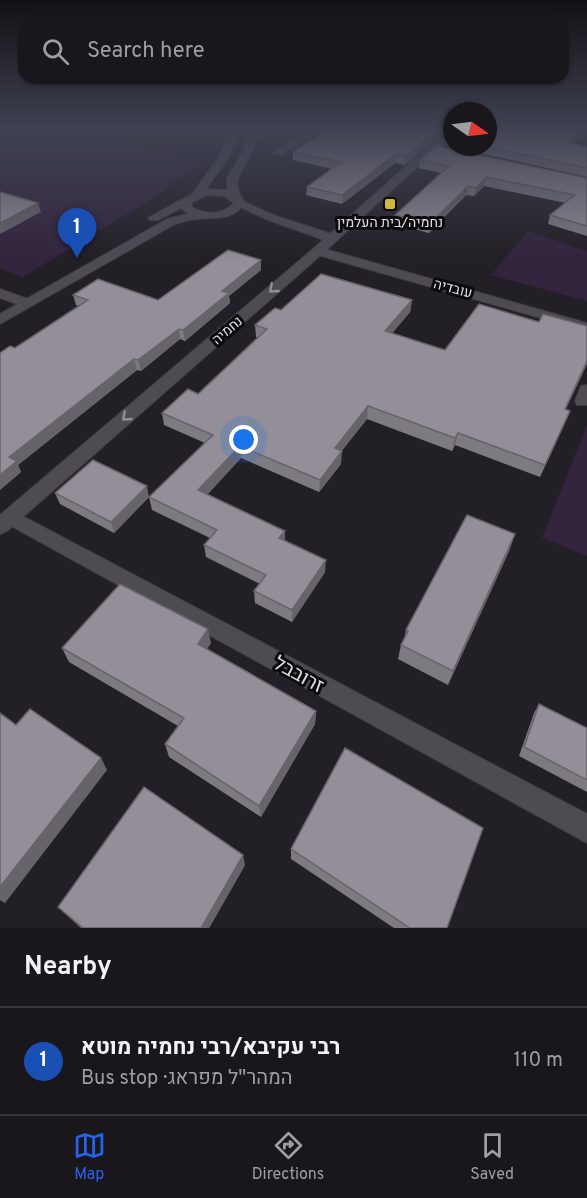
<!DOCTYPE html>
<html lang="en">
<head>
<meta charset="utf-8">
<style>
	body { margin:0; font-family:Overpass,Heebo,sans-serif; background:#272429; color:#f1f3f6 }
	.compass { position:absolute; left:443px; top:102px; width:54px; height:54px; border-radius:50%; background:#1a171c; box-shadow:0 2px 4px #0004; rotate:104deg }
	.you { position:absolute; left:244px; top:440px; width:21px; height:21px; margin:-15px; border:4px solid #fff; border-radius:50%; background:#1a73e8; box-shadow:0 0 0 9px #1a73e833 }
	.badge { display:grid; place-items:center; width:39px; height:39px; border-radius:50%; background:#2563eb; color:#fff; font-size:20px; font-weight:700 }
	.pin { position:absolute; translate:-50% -50px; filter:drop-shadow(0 2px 3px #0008) }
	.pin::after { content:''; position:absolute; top:32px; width:21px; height:18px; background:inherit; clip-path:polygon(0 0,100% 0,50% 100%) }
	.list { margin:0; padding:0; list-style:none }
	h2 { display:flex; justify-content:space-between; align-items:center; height:78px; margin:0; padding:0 24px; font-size:26px }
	h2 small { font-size:20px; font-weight:400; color:#9f9fa3 }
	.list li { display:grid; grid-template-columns:39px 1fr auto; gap:18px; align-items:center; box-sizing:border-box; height:108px; padding:0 24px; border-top:2px solid #38363b }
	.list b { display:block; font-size:22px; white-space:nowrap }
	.list p { margin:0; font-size:20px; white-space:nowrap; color:#9f9fa3 }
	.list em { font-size:20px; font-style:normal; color:#9f9fa3 }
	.icon { flex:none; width:33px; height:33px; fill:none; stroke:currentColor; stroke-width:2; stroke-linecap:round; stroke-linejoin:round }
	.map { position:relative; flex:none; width:587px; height:928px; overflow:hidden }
	.search { position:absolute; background:#1a171c; box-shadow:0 2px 4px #0004; left:18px; right:18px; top:18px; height:66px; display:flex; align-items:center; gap:15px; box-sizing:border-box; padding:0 21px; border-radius:18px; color:#9f9fa3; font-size:22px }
	.sheet { height:186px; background:#1a171c }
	nav { display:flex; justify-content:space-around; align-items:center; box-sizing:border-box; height:84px; border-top:2px solid #38363b; background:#1a171c; font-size:16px; color:#9f9fa3 }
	nav a { display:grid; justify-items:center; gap:3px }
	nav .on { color:#2563eb }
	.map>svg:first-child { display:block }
	.green { fill:#33243e }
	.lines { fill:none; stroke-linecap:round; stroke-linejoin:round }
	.street-casing { stroke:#403c42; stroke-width:2 }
	.secondary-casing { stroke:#403c42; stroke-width:2 }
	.street { fill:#4f4b53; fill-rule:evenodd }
	.secondary { fill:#4f4b53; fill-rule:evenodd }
	.wall { fill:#7e7a82 }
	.shaded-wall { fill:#67636a }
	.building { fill:#938e97; stroke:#67636a; stroke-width:1.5 }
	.oneway { stroke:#908d93 }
	.poi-dot { fill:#ceb837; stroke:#0c0a0d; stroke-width:2 }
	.labels { text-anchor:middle; stroke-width:6; stroke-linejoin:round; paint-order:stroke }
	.far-poi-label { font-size:14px; fill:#e0dde2; stroke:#0c0a0d }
	.far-street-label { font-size:14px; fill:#e0dde2; stroke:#0c0a0d }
	.near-street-label { font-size:20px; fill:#e0dde2; stroke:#0c0a0d }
</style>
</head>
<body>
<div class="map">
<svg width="587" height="928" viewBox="0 0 587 928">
	<rect width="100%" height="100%" fill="#231f26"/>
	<g class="green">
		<polygon points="0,131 134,131 113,141 198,163 155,197 23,277 0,269"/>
		<polygon points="528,231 587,251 587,301 491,275"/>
		<polygon points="587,425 587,556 542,538"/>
	</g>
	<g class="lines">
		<g class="street-casing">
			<g id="street">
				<polygon points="309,131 320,131 281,155 273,153"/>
				<polygon points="240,200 276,216 335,235 337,238 331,242 327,241 268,220 236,205 236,201"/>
				<polygon points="318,247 587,323 587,331 314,254 314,248"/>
				<polygon points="0,289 31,300 33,303 26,307 0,298"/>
				<polygon points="587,385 587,405 577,405 575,401 581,386"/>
				<polygon points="11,510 587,814 587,843 4,522 1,517 4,512"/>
			</g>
		</g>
		<g class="secondary-casing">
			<g id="secondary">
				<path d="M230,131H239L229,157L206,189L227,190V178L243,152L250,131H259C257,139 255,147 251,154C240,175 230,181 245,203C232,221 218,217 198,219C190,219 182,222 175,224L0,324V314L167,219L188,214L181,208L158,220H150L148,218L192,194L219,157ZM207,195L224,196L234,203C223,215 206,215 192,207V202Z"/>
				<polygon points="446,131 452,131 452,135 322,254 7,531 0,534 0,515 314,248"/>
			</g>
		</g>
		<use href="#street" class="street"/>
		<use href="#secondary" class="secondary"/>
	</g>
	<g class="wall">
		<polygon points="326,131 443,131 405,165 395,163 342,204 306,195 307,187 332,169 293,160 293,152"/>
		<polygon points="452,131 452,147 488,147 488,131 581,133 572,144 587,147 587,177 444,145 445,137"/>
		<polygon points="420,160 587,178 587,236 548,224 550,215 566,203 484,186 474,196 466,195 429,233 394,224 395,215 441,173 419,168"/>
		<polygon points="261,270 229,296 230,303 185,341 180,339 141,371 137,370 18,465 21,472 0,490 0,353 15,348 79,306 76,305 73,295 158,300"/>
		<polygon points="412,300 410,312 392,333 445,350 587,364 566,409 565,423 540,477 455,445 452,451 367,419 341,451 341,464 319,492 241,458 207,495 285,540 325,572 292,622 255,603 254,591 260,584 206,557 204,545 210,538 152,510 149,497 205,443 164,425 162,413 198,394 258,338 256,337 255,325 281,310"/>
		<polygon points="55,493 149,497 114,533 60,504"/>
		<polygon points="510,549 448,685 398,659 401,645 404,640 406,630"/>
		<polygon points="211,643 207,649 316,711 315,724 261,817 169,757 165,744 178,726 69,662 62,648"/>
		<polygon points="539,704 587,728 587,792 519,756 534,713"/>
		<polygon points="291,849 447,928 394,928 291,859"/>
		<polygon points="245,865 209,928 81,928 58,907"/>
	</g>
	<g class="shaded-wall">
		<polygon points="435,131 443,131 405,165 406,156"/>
		<polygon points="578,131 581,131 581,133 565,151 568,143"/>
		<polygon points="396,154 395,163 342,204 342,195"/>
		<polygon points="486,177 484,186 474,196 476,188"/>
		<polygon points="468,186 466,195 429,233 430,224"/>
		<polygon points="38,203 41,212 0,234 0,223"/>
		<polygon points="261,260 261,270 229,296 230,303 185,341 183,330 222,291"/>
		<polygon points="412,300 410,312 384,343 385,331"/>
		<polygon points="179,329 180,339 141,371 138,360"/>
		<polygon points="134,359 137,370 18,465 21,472 0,490 0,475 9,457"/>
		<polygon points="587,361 587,364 560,421 565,409"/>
		<polygon points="368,406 367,419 334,461 335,448"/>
		<polygon points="570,411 565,423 540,477 545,465"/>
		<polygon points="458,433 455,445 452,451 455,438"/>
		<polygon points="240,446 241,458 199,503 198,490"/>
		<polygon points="342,451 341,464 319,492 320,480"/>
		<polygon points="147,486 149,497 114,533 111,522"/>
		<polygon points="285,531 285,543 279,538"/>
		<polygon points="515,534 510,549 448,685 453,671"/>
		<polygon points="326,560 325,572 292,622 292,610"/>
		<polygon points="208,629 211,643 200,658 198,644"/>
		<polygon points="316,711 315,724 261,817 259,806"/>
		<polygon points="101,758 107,770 5,903 0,900 0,887"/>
		<polygon points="243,855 245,865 209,928 201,928"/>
	</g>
	<g class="building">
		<polygon points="326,131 435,131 406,156 396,154 342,195 307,187 341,162 293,152"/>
		<polygon points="452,131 452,139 445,137"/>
		<polygon points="488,131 578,131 568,143 587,147 587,168 488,147"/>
		<polygon points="436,146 587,178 587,226 550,215 575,195 486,177 476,188 468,186 430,224 395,215 449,166 420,160"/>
		<polygon points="0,192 38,203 0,223"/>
		<polygon points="228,250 261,260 222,291 229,293 183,330 179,329 138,360 134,359 9,457 17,461 0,475 0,353 10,346 15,348 88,300 73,295 98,279 158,300"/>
		<polygon points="321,274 412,300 385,331 445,350 479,304 539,322 543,314 587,326 587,361 565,409 570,411 545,465 458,433 455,438 368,406 335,448 342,451 320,480 240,446 198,490 285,531 279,538 326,560 292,610 254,591 266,575 204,545 217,530 149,497 213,435 162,413 188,389 198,394 267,329 255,325 275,308 281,310"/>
		<polygon points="93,460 147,486 111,522 55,493"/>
		<polygon points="467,515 515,534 453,671 401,645 408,631 406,630"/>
		<polygon points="120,584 208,629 198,644 316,711 259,806 165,744 184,718 62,648"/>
		<polygon points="539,704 587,728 587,780 524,747"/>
		<polygon points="30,709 101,758 0,887 0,713 16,725"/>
		<polygon points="345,748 483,828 447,928 410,928 291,849"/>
		<polygon points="144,787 243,855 201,928 83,928 58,907"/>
	</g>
	<defs><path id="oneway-chevron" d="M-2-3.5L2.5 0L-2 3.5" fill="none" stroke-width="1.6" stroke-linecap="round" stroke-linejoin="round" transform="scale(1.5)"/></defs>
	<g class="oneway">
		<use href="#oneway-chevron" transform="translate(273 289) rotate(139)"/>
		<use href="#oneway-chevron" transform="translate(126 417) rotate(139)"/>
	</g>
	<linearGradient id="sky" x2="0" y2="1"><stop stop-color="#131115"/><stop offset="0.5" stop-color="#3f4252"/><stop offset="1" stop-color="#3f4252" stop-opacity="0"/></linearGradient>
	<rect width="587" height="261" fill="url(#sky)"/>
	<rect class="poi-dot" x="384" y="198" width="12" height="12" rx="3"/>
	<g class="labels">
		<g class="far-poi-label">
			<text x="390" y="227">נחמיה/בית העלמין</text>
		</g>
		<g class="far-street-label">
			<text transform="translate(453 288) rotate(15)" y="5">עובדיה</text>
			<text transform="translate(227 330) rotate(-41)" y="5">נחמיה</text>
		</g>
		<g class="near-street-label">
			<text transform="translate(299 674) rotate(29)" y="7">זרובבל</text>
		</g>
	</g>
</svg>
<svg class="compass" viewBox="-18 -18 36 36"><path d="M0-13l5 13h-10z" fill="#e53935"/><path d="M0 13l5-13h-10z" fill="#9f9fa3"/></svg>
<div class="you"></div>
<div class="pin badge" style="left:77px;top:258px;background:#1a4fb4">1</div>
<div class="search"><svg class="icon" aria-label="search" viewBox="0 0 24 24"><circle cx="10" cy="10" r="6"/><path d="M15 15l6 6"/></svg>Search here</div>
</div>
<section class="sheet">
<h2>Nearby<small></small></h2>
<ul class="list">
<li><span class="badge" style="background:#1a4fb4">1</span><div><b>רבי עקיבא/רבי נחמיה מוטא</b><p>Bus stop · המהר&quot;ל מפראג</p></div><em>110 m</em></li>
</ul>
</section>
<nav>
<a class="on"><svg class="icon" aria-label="map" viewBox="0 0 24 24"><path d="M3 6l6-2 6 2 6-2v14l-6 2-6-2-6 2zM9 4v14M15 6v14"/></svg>Map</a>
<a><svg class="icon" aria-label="directions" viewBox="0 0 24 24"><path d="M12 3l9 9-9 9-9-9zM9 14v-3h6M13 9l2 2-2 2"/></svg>Directions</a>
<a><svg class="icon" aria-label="saved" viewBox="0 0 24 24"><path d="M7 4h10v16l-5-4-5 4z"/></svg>Saved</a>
</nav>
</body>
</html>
